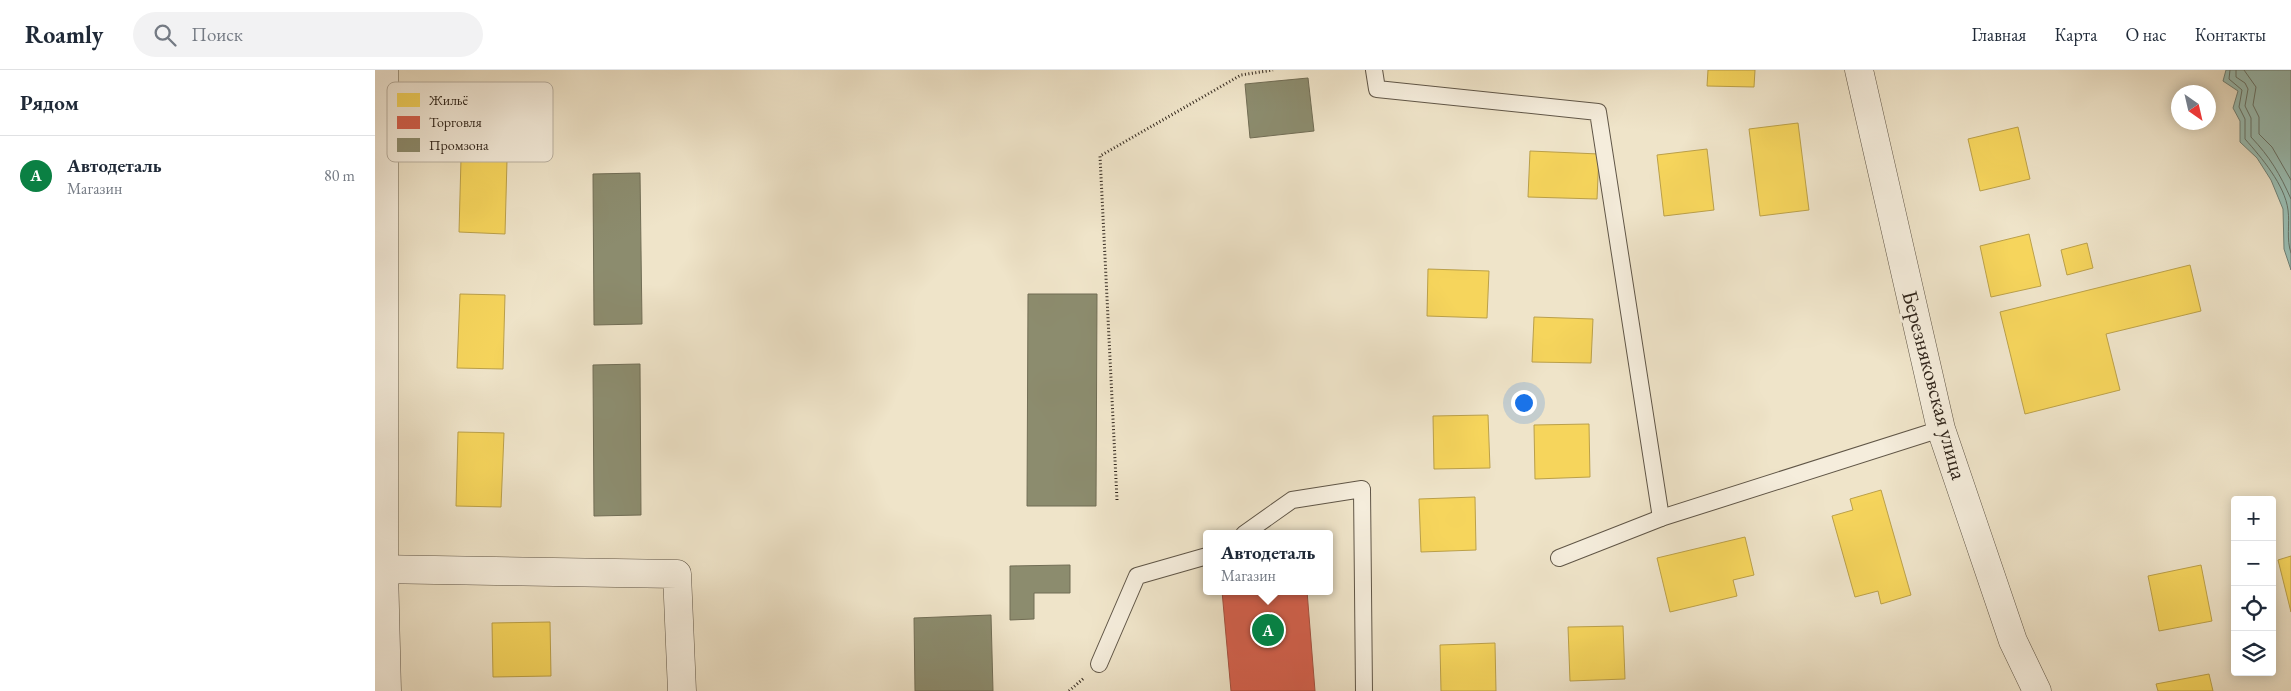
<!DOCTYPE html>
<html lang="ru">
<head>
<meta charset="utf-8">
<style>
	body { margin:0; font-family:"EB Garamond",serif; background:#f2f2f3; color:#1f2937 }
	.controls { position:absolute; right:15px; bottom:15px; display:grid; overflow:hidden; border-radius:5px; box-shadow:0 2px 12px #0003 }
	.controls button { width:45px; height:45px; display:grid; place-items:center; padding:0; border:0; border-bottom:1px solid #e0e1e3; background:#fff; color:#1f2937; font:25px sans-serif }
	.compass { position:absolute; left:1796px; top:15px; width:45px; height:45px; border-radius:50%; background:#fff; box-shadow:0 2px 12px #0003; rotate:146deg }
	.you { position:absolute; left:1148px; top:332px; width:18px; height:18px; margin:-12px; border:4px solid #fff; border-radius:50%; background:#1a73e8; box-shadow:0 0 0 8px #1a73e833 }
	.badge { display:grid; place-items:center; width:32px; height:32px; border-radius:50%; background:#0b8043; color:#fff; font-size:16px; font-weight:700 }
	.pin { position:absolute; translate:-50% -50%; border:2px solid #fff; box-shadow:0 1px 5px #0006 }
	.popup { position:absolute; left:828px; top:460px; width:130px; height:65px; box-sizing:border-box; display:grid; place-content:center; border-radius:5px; background:#fff; filter:drop-shadow(0 1px 4px #0005); font-size:16px; white-space:nowrap; color:#747a83 }
	.popup b { font-size:19px; color:#1f2937 }
	.popup::after { content:''; position:absolute; left:50%; top:100%; margin-left:-10px; border:10px solid transparent; border-top-color:#fff }
	.list { margin:0; padding:0; list-style:none }
	h2 { display:flex; justify-content:space-between; align-items:center; height:65px; margin:0; padding:0 20px; font-size:21px }
	h2 small { font-size:16px; font-weight:400; color:#747a83 }
	.list li { display:grid; grid-template-columns:32px 1fr auto; gap:15px; align-items:center; box-sizing:border-box; height:80px; padding:0 20px; border-top:1px solid #e0e1e3 }
	.list b { display:block; font-size:19px; white-space:nowrap }
	.list p { margin:0; font-size:16px; white-space:nowrap; color:#747a83 }
	.list em { font-size:16px; font-style:normal; color:#747a83 }
	.icon { flex:none; width:28px; height:28px; fill:none; stroke:currentColor; stroke-width:2; stroke-linecap:round; stroke-linejoin:round }
	.map { position:relative; flex:none; width:1916px; height:621px; overflow:hidden }
	header { display:flex; align-items:center; gap:30px; box-sizing:border-box; height:70px; padding:0 25px; background:#fff; border-bottom:1px solid #e0e1e3 }
	header strong { font-size:24px }
	nav { display:flex; gap:28px; margin-inline-start:auto; font-size:18px }
	.search { width:350px; height:45px; background:#f2f2f3; display:flex; align-items:center; gap:12px; box-sizing:border-box; padding:0 18px; border-radius:28px; color:#747a83; font-size:19px }
	main { display:flex }
	aside { flex:1; background:#fff }
	.map>svg:first-child { display:block }
	.water { fill:#9abfb5; stroke:#708278 }
	.homes { fill:#f6d55c; stroke:#bba049 }
	.shops { fill:#d6604d; stroke:#a44f3e }
	.industry { fill:#8c8c6e; stroke:#716d55 }
	.lines { fill:none; stroke-linecap:round; stroke-linejoin:round }
	.shore { stroke:#667268; stroke-width:1 }
	.service-casing { stroke:#605647; stroke-width:18 }
	.minor-casing { stroke:#605647; stroke-width:29 }
	.tertiary-casing { stroke:#605647; stroke-width:29 }
	.path { stroke:#31261c; stroke-width:3; stroke-dasharray:1 2.5; stroke-linecap:butt }
	.service { stroke:#f5eddc; stroke-width:16 }
	.minor { stroke:#f5eddc; stroke-width:28 }
	.tertiary { stroke:#f5eddc; stroke-width:28 }
	.labels { text-anchor:middle; stroke-width:5; stroke-linejoin:round; paint-order:stroke }
	.street-label { font-size:22px; fill:#31261c; stroke:#f5eddc }
	.key { fill:#f5eddc; stroke:#bab1a2; stroke-width:1 }
	.key-label { font-size:14px; fill:#31261c }
</style>
</head>
<body>
<header>
<strong>Roamly</strong>
<div class="search"><svg class="icon" aria-label="search" viewBox="0 0 24 24"><circle cx="10" cy="10" r="6"/><path d="M15 15l6 6"/></svg>Поиск</div>
<nav><a>Главная</a><a>Карта</a><a>О нас</a><a>Контакты</a></nav>
</header>
<main>
<aside>
<h2>Рядом<small></small></h2>
<ul class="list">
<li><span class="badge">A</span><div><b>Автодеталь</b><p>Магазин</p></div><em>80 m</em></li>
</ul>
</aside>
<div class="map">
<svg width="1916" height="621" viewBox="0 0 1916 621">
	<rect width="100%" height="100%" fill="#efe4c9"/>
	<filter id="stains"><feTurbulence type="fractalNoise" baseFrequency=".004" numOctaves="4"/><feColorMatrix values="0 0 0 0 .2 0 0 0 0 .09 0 0 0 0 .02 0 0 0 .5 -.17"/></filter>
	<radialGradient id="worn" r=".72"><stop offset=".6" stop-color="#630" stop-opacity="0"/><stop offset="1" stop-color="#630" stop-opacity=".3"/></radialGradient>
	<polygon class="water" points="1851,0 1916,0 1916,200 1909,179 1908,139 1896,110 1882,88 1865,72 1865,51 1858,38 1863,21 1848,11"/>
	<g class="homes">
		<polygon points="1333,0 1380,0 1379,17 1332,16"/>
		<polygon points="1423,53 1434,140 1385,146 1374,59"/>
		<polygon points="1643,57 1655,109 1605,121 1593,69"/>
		<polygon points="1332,79 1339,140 1289,146 1282,85"/>
		<polygon points="1155,81 1224,84 1222,129 1153,127"/>
		<polygon points="86,89 132,90 130,164 84,162"/>
		<polygon points="1654,164 1666,216 1616,227 1605,176"/>
		<polygon points="1712,173 1718,198 1692,205 1686,180"/>
		<polygon points="1815,195 1826,241 1731,264 1745,320 1650,344 1625,242"/>
		<polygon points="1053,199 1114,201 1112,248 1052,246"/>
		<polygon points="85,224 130,225 128,299 82,298"/>
		<polygon points="1159,247 1218,249 1216,293 1157,292"/>
		<polygon points="1113,345 1115,398 1059,399 1058,346"/>
		<polygon points="1214,354 1215,407 1160,409 1159,355"/>
		<polygon points="83,362 129,363 126,437 81,436"/>
		<polygon points="1506,420 1536,525 1506,534 1503,521 1480,527 1457,446 1478,440 1475,429"/>
		<polygon points="1100,427 1101,480 1046,482 1044,429"/>
		<polygon points="1370,467 1379,505 1358,510 1362,526 1295,542 1282,488"/>
		<polygon points="1916,486 1916,542 1903,490"/>
		<polygon points="1826,495 1837,551 1784,561 1773,506"/>
		<polygon points="175,552 176,606 118,607 117,553"/>
		<polygon points="1248,556 1250,609 1195,611 1193,557"/>
		<polygon points="1120,573 1121,621 1066,621 1065,575"/>
		<polygon points="1834,604 1838,621 1783,621 1781,614"/>
	</g>
	<polygon class="shops" points="847,521 932,521 940,621 856,621"/>
	<g class="industry">
		<polygon points="933,8 939,61 875,68 870,14"/>
		<polygon points="265,103 267,254 219,255 218,104"/>
		<polygon points="653,224 722,224 721,436 652,436"/>
		<polygon points="265,294 266,445 219,446 218,295"/>
		<polygon points="695,495 695,523 659,523 659,549 635,550 635,496"/>
		<polygon points="616,545 618,621 540,621 539,548"/>
	</g>
	<g class="lines">
		<g class="shore">
			<path d="M1855,0L1854,9L1867,20L1864,37L1870,49V69C1886,87 1910,115 1913,140C1915,154 1911,169 1916,183"/>
			<path d="M1861,0V7L1870,13L1873,19L1870,36L1876,48V67C1895,87 1905,104 1916,129"/>
			<polyline points="1869,0 1881,17 1878,35 1884,47 1884,64 1897,77 1916,110"/>
		</g>
		<g class="service-casing">
			<g id="service">
				<polyline points="999,0 1002,19 1223,42 1286,448"/>
				<polyline points="869,464 917,430 987,419 989,621"/>
				<polyline points="1184,488 1286,448 1566,359"/>
				<polyline points="724,594 762,506 832,486"/>
			</g>
		</g>
		<g class="minor-casing">
			<g id="minor">
				<polyline points="9,0 9,499 12,621"/>
				<polyline points="0,499 302,504 307,621"/>
			</g>
		</g>
		<g class="tertiary-casing">
			<polyline id="tertiary" points="1484,0 1566,359 1638,571 1662,621"/>
		</g>
		<g class="path">
			<polyline points="742,430 725,86 866,5 898,0"/>
			<polyline points="694,621 709,608"/>
		</g>
		<use href="#service" class="service"/>
		<use href="#minor" class="minor"/>
		<use href="#tertiary" class="tertiary"/>
	</g>
	<g class="labels">
		<g class="street-label">
			<text transform="translate(1560 315) rotate(75)" y="8">Березняковская улица</text>
		</g>
	</g>
	<rect x="12" y="12" width="166" height="80" rx="8" class="key"/>
	<rect x="22" y="23" width="23" height="14" fill="#f6d55c"/>
	<rect x="22" y="46" width="23" height="13" fill="#d6604d"/>
	<rect x="22" y="68" width="23" height="14" fill="#8c8c6e"/>
	<g class="key-label">
		<text x="54" y="35">Жильё</text>
		<text x="54" y="57">Торговля</text>
		<text x="54" y="80">Промзона</text>
	</g>
	<rect width="100%" height="100%" filter="url(#stains)"/>
	<rect width="100%" height="100%" fill="url(#worn)"/>
</svg>
<div class="controls">
<button>+</button>
<button>−</button>
<button><svg class="icon" aria-label="locate" viewBox="0 0 24 24"><circle cx="12" cy="12" r="6"/><path d="M12 2v4M12 18v4M2 12h4M18 12h4"/></svg></button>
<button><svg class="icon" aria-label="layers" viewBox="0 0 24 24"><path d="M12 4l9 5-9 5-9-5zM3 14l9 5 9-5"/></svg></button>
</div>
<svg class="compass" viewBox="-18 -18 36 36"><path d="M0-13l5 13h-10z" fill="#e53935"/><path d="M0 13l5-13h-10z" fill="#747a83"/></svg>
<div class="you"></div>
<div class="pin badge" style="left:893px;top:560px">A</div>
<div class="popup"><b>Автодеталь</b>Магазин</div>
</div>
</main>
</body>
</html>
